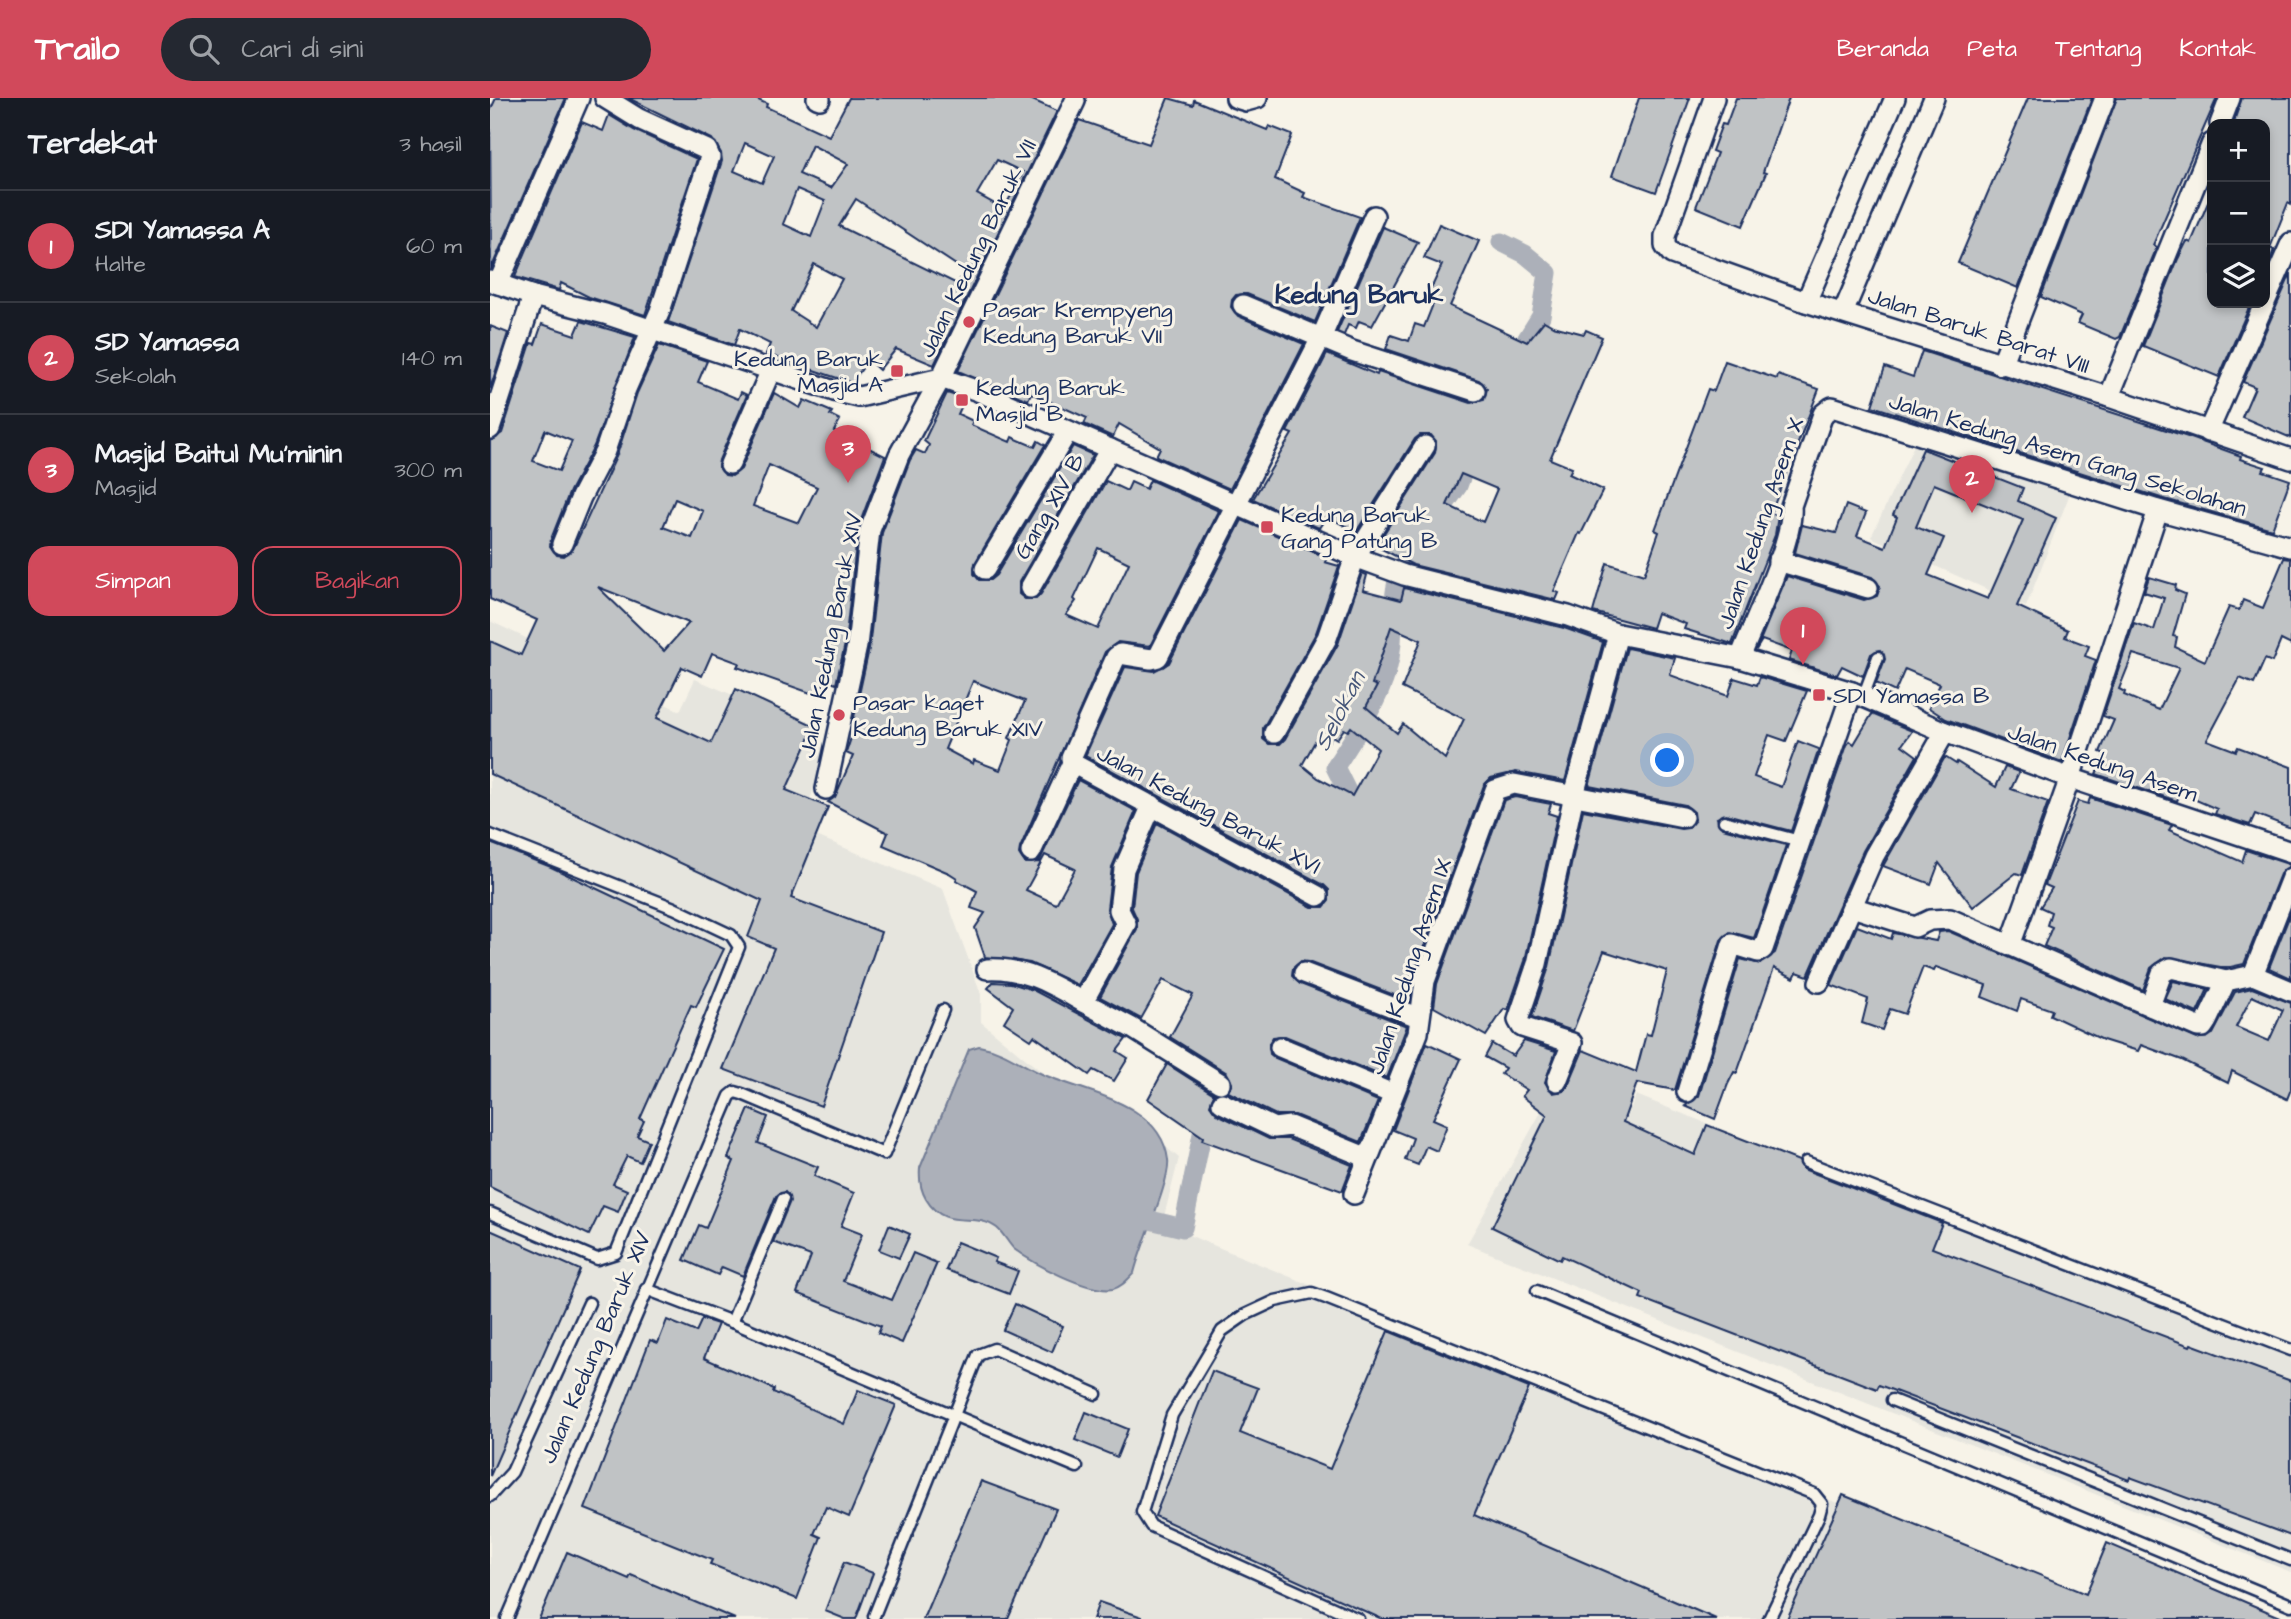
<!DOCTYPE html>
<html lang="id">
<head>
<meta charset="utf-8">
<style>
	body { margin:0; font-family:"Architects Daughter",sans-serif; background:#242831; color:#f1f3f6 }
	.controls { position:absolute; right:21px; top:21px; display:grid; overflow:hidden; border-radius:14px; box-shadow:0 4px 10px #0003 }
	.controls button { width:63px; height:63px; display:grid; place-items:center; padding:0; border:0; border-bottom:2px solid #363941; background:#171b24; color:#f1f3f6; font:35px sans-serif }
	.you { position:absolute; left:1178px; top:663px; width:24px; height:24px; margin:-18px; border:5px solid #fff; border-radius:50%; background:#1a73e8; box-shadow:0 0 0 10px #1a73e833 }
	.badge { display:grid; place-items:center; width:46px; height:46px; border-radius:50%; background:#d1495b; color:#fff; font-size:23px; font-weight:700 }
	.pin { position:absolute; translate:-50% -58px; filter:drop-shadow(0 2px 4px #0008) }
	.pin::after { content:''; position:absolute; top:37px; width:24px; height:21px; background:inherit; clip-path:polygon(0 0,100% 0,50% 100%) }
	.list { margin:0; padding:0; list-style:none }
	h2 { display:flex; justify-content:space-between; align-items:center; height:91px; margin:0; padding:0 28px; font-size:30px }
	h2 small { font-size:23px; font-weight:400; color:#9ea1a6 }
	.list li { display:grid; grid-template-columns:46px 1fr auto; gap:21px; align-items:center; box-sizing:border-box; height:112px; padding:0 28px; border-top:2px solid #363941 }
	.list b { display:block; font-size:26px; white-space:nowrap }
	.list p { margin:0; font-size:23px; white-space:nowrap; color:#9ea1a6 }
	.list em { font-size:23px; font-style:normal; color:#9ea1a6 }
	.actions { display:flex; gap:14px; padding:21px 28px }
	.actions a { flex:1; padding:16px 0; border:2px solid #d1495b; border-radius:21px; text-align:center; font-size:24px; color:#d1495b }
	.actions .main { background:#d1495b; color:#fff }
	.icon { flex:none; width:38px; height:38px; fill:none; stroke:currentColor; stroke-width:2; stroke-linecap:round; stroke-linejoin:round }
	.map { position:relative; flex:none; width:1801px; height:1521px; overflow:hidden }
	header { display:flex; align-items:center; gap:42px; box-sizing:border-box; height:98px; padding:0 35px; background:#d1495b; color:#fff }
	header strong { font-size:33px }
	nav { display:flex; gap:38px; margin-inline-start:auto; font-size:24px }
	.search { width:490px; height:63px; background:#242831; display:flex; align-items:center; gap:18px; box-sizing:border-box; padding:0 24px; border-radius:38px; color:#9ea1a6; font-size:26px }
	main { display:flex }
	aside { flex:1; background:#171b24 }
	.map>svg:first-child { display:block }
	.built { fill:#e6e5de }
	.water { fill:#acb0b9; stroke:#727c95; stroke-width:2 }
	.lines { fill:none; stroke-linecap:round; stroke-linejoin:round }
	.canal { stroke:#acb0b9; stroke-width:19 }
	.building { fill:#c0c3c5; stroke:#1b2f5e; stroke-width:2; fill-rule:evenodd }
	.service-casing { stroke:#1b2f5e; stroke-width:15 }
	.minor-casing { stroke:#1b2f5e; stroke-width:24 }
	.service { stroke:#f7f3e8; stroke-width:10 }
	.minor { stroke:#f7f3e8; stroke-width:19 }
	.poi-dot { fill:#d1495b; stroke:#f7f3e8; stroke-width:2.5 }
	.labels { text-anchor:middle; stroke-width:6; stroke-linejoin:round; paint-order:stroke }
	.street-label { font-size:23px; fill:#1b2f5e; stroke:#f7f3e8 }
	.poi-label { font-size:23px; fill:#1b2f5e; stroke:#f7f3e8; text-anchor:start }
	.water-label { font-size:24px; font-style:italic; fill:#465679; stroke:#f7f3e8 }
	.quarter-label { font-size:26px; font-weight:bold; fill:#1b2f5e; stroke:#f7f3e8 }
</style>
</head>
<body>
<header>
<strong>Trailo</strong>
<div class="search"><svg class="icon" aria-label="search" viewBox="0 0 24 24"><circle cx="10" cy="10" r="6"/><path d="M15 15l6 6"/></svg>Cari di sini</div>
<nav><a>Beranda</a><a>Peta</a><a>Tentang</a><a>Kontak</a></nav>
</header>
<main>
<aside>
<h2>Terdekat<small>3 hasil</small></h2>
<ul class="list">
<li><span class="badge">1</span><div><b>SDI Yamassa A</b><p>Halte</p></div><em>60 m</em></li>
<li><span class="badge">2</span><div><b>SD Yamassa</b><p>Sekolah</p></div><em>140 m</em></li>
<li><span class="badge">3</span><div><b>Masjid Baitul Mu'minin</b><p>Masjid</p></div><em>300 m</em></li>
</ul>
<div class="actions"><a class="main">Simpan</a><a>Bagikan</a></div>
</aside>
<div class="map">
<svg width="1801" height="1521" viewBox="0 0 1801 1521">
	<rect width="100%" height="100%" fill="#f7f3e8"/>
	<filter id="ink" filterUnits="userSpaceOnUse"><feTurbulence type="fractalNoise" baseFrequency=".0143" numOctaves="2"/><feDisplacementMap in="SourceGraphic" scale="14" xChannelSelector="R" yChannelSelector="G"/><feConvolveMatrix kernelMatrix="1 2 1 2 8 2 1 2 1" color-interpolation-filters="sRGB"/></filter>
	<g filter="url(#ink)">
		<g class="built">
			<polygon points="1426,343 1582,390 1536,509 1381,439"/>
			<polygon points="0,523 190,613 205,581 331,634 331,670 312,725 324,737 453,791 491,896 491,924 570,989 630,1011 689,1060 672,1126 1521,1477 1526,1467 1654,1521 0,1521"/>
			<polygon points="1064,991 1136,1021 1146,997 1801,1260 1801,1474 977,1146"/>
		</g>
		<path class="water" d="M489,948C513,952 530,966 552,976C595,995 671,1004 678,1062C681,1082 650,1149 644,1175C638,1181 632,1189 623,1191C598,1195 544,1166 524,1151C518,1145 514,1136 507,1130C484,1112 456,1135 436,1101C430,1091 429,1082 430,1070L479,951Z"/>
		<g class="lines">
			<g class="canal">
				<polyline points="1011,144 1035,156 1058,175 1051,218 1021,266"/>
				<polyline points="946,419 968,388 981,353"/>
				<path d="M857,720L862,703L845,669C864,639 887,607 897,573C911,523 890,491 928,443"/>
				<polyline points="660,1122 693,1130 712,1036 729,995 753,956"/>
			</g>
		</g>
		<g class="building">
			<polygon points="6,0 76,0 1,171 0,13"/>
			<path d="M138,0H264L277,6L276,9L339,38L359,0H538L567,13L444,267L406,251L389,272L378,262L362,285L276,256L280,246L250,231L244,247L178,224L232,63L231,55L222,41ZM255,45L284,58L272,85L244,73ZM322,47L358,66L341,90L309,76ZM507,62L533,74L514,111L487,96ZM307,91L335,103L321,139L293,126ZM366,101L475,173L467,186L349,128ZM324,166L352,181L326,229L301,213Z"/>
			<polygon points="678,0 703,7 704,2 777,32 779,28 802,37 785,81 815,95 813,99 870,119 825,224 757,196 746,197 742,202 741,209 748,218 814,246 740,391 666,358 670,350 629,326 623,339 594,326 597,320 541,295 538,302 468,273 589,22 659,46"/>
			<polygon points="1149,0 1200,0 1166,94 1122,78"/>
			<polygon points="1246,0 1299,0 1273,74 1276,75 1253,128 1206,109 1227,55 1222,53 1232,26 1236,27"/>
			<polygon points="1538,0 1602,0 1528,190 1468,165"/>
			<polygon points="1627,0 1727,0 1663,147 1667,149 1630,239 1626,241 1588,225 1592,217 1551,199"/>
			<polygon points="1752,0 1801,0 1801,107 1798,105 1780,150 1784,152 1775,174 1775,26 1743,26"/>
			<polygon points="119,17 144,32 207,61 155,217 99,199 71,185 69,192 25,179 92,24 113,33"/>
			<polygon points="1722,95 1722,205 1761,205 1729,279 1653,248 1688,161 1697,143 1701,145"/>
			<path d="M949,126L989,143L960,208L1037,244L1054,223L1063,228L1094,236L1096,232L1112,239L1060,361L1082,370L1079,376L1113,392L1091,436L1089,435L1064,493L1069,495L1066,502L923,467L886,448L945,355L946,343L941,337H930L925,341L866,434L837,418L829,430L763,401L802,336L797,334L837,256L887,277L888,274L981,305L994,302L997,291L989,282L896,251L901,237L919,243L925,226L934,229L947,196L940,193L952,167L934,160ZM971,376L1007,391L993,424L957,407Z"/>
			<polygon points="893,129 928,144 882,228 869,223 866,230 858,227 854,237 847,234"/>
			<polygon points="1801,175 1801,340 1752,319 1765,289 1753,284"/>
			<path d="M91,223L145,239L104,348L80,393L61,441L60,448L67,457L74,458L83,451L127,357L147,295L169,247L217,263L208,284L248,301L251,294L257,297L229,362L228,368L235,377L242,378L251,371L284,295L310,310L314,302L342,314L340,317L350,322L344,333L395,358L368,430L355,546L346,586L335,582L329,598L247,569L249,565L222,555L212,578L192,569L167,620L221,645L246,591L325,628L296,692L338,709L301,800L391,834L331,1008L233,971L284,850L258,839L272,803L0,676V543L31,557L47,522L0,501V343L12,335L41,245L45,246L52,226L85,237ZM55,332L82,343L69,373L43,363ZM279,367L327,389L309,425L263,408ZM185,401L213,413L202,440L173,429ZM108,489L199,525L174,553Z"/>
			<polygon points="0,228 18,235 0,291"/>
			<polygon points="1432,253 1701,340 1751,358 1750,361 1775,369 1773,373 1800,382 1782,431 1671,400 1382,308 1395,269 1423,279"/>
			<polygon points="1235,263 1287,281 1288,277 1329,291 1281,415 1288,418 1285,437 1242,546 1194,531 1196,526 1167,515 1162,530 1103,514 1117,465 1154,477 1169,434 1165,432 1218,291 1224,293"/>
			<path d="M457,295L475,301L468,316L483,323L481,327L520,344L522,339L545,349L548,343L555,347L485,465L484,476L489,482H500L506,477L583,348L603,357L529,484V496L535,501H546L551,496L616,383L637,393L641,384L656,391L660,382L729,413L660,548L628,544L615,554L530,750L529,756L535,765L549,764L588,682L646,713L622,769L617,811L622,826L588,887L540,865L495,859L485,830L495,815L481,810L487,793L466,782L467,780L459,775L393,747L398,735L338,704L345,699L363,658L356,655L366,625L363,624L379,551L392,435L420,362L426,352L435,356L439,347L434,343ZM608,450L639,465L608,531L576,517L586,503L584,501ZM483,583L535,603L519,640L522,642L510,672L484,662L483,666L455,651ZM555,757L585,771L566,806L536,792Z"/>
			<path d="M1433,351L1533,390L1528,403L1566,420L1527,508L1578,532L1575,539L1599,548L1595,558L1606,562L1572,664L1456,621L1439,610L1450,586L1415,571L1405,594L1386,585L1395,561L1390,552L1381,556L1373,578L1352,568L1347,577L1299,562L1302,553L1272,542L1266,552L1297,478L1374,502L1387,498L1390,488L1382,479L1305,455L1312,427L1346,435L1356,407L1376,415L1367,438L1395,449L1407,419L1403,417ZM1444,386L1533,422L1498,501L1438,477L1454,440L1426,429Z"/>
			<path d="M752,422L837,460L835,464L849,468L826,535L773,630V641L779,646H790L795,641L848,546L872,475L877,477L873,492L911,502L914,490L1074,530L1113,544L1075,683L1026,674L1001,680L994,687L923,879L920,903L818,864L811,863L803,870L802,878L810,886L917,928L897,980L795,938L783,939L779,945L780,956L785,960L888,1003L871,1044L805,1017H786L738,994L742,985L737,975L680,939L703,897L673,882L651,921L610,899L647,831V821L642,810L646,774L667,725L822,809H834L839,803V792L834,787L595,658L635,569L664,573L679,565ZM901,529L931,542L912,590L974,621L955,661L913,626L907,635L876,609L887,588L882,586ZM861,629L888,651L862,698L828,680L812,667L827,640L837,646L842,638L847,641L854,631L858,633Z"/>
			<path d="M1794,460L1801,461V547L1791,542L1782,564L1775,561L1764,586L1750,580L1717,642L1746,653L1748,649L1801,669V730L1765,716L1760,727L1725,716L1727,711L1690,695L1687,703L1606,676L1615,656L1610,654L1624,622L1613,618L1644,525L1664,532L1674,500L1654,494L1659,479L1686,487L1685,492L1695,496L1683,538L1687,539L1685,549L1715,563L1739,509L1749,512L1753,502L1773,510ZM1643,556L1689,570L1669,612L1634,597L1635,594L1629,591Z"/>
			<polygon points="1137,550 1185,560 1180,577 1238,598 1244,580 1267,587 1270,579 1317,593 1296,643 1279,637 1264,679 1291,689 1308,643 1329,651 1301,733 1236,716 1227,720 1232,730 1296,747 1264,840 1240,834 1231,842 1185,992 1147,985 1133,1024 1205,1057 1217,1027 1309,1063 1313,1071 1452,1125 1442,1150 1700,1248 1701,1246 1801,1283 1801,1438 1640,1379 1639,1382 1389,1287 1387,1291 1150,1200 1152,1195 1072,1158 1070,1162 1002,1129 1057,1017 1032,998 1037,992 1011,976 1015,970 995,959 1002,946 1023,958 1034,943 1066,953 1055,984 1063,995 1074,993 1078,988 1093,952 1146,974 1156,936 1161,937 1177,873 1114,853 1083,933 1042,919 1059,869 1093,712 1191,731 1198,730 1205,722 1204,714 1195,707 1099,688"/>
			<polygon points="1382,616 1422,633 1412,647 1427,658 1373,753 1318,878 1307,874 1304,880 1284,870 1247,975 1244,974 1238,986 1225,1021 1195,1008 1209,998 1250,861 1270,866 1285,855 1357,647 1360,643 1364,646"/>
			<polygon points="1455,659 1466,666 1467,664 1506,689 1515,669 1529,674 1521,691 1558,704 1532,777 1526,775 1483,809 1449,765 1441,786 1393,768"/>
			<polygon points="1025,699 1061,706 1058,715 1067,718 1035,863 1018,912 1014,911 996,938 944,909 947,886 1014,702"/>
			<polygon points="1600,700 1682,727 1679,732 1752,764 1756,752 1801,767 1790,776 1754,866 1736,870 1676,859 1661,870 1653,892 1554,848 1562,829 1557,827 1561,814 1550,809 1562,790 1555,787 1588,703 1598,706"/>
			<polygon points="0,745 61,769 234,851 206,909 201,907 150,1021 154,1023 147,1038 159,1043 150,1064 137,1058 123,1086 137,1092 128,1114 113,1108 99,1137 0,1089"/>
			<polygon points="1801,814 1801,880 1779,870"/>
			<path d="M1367,828L1401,841L1403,835L1446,843L1449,834L1458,833L1707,941L1723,936L1745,894L1762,890L1801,905V991L1797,1001L1742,973L1738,985L1692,962L1651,947L1648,953L1613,942L1560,917L1562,912L1531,901L1527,913L1492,899L1496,887L1446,869L1444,873L1433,869L1415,916L1400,911L1392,932L1372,925L1378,901L1341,887ZM1762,898L1793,912L1779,943L1746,929Z"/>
			<polygon points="1683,883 1718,891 1707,915 1675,901"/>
			<polygon points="503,884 521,885 543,892 636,941 627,953 638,960 624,983 603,972 599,977 544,938 541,942 514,924 523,909 498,890"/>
			<polygon points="937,945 971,961 943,1021 957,1027 947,1053 936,1048 928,1067 915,1062 923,1040 903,1032"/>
			<polygon points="677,966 724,996 720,1007 727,1016 779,1041 798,1041 862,1067 852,1093 712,1042 713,1039 658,1001"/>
			<polygon points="259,1011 278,1019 268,1045 328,1069 324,1078 364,1095 351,1128 372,1136 353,1183 402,1202 423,1155 447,1165 412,1245 388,1235 391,1228 307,1195 321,1158 283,1144 300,1103 295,1094 286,1098 253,1178 232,1169 228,1177 194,1162 209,1127 216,1130 244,1063 238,1060"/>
			<polygon points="399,1127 420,1136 409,1160 389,1152"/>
			<polygon points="0,1132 90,1172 0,1378"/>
			<polygon points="467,1144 506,1160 504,1164 528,1173 519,1196 456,1172"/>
			<polygon points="525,1206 573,1228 562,1254 513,1232"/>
			<polygon points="212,1221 228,1226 214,1260 284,1291 283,1294 354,1326 368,1292 406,1307 359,1419 336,1409 324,1436 331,1439 307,1501 220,1466 222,1462 95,1411 160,1242 168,1245 177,1222 206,1234"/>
			<polygon points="898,1233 1039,1290 984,1417 1226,1521 892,1521 665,1418 722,1273 768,1290 750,1335 840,1371"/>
			<polygon points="596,1314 638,1331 627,1359 585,1342"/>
			<polygon points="491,1383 566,1411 518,1521 433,1521"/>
			<polygon points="1353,1397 1596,1496 1617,1445 1795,1521 1297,1521"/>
			<polygon points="77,1454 139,1481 141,1477 245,1521 49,1521"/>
			<polygon points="354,1464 383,1475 366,1521 355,1521 335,1513"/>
			<polygon points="609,1504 652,1519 652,1521 603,1521"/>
		</g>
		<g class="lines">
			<g class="service-casing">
				<g id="service">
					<polyline points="1373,599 1388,559"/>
					<polyline points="1234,723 1310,743"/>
					<polyline points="0,737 184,810 241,837 249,849 126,1155 107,1161 0,1115"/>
					<polyline points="1316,1064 1801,1252"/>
					<polyline points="156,1191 242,1224 293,1101"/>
					<polyline points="1047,1193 1801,1507"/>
					<polyline points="242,1224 587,1369"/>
					<polyline points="1402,1302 1801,1462"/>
					<polyline points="0,1398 22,1374 99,1205"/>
					<polyline points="384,1518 488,1257 504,1251 606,1296"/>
					<polyline points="17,1521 240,998 245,994 252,996 394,1056 453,912"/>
					<polyline points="868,1521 661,1428 652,1414 682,1317 732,1233 755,1217 785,1203 822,1195 836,1200 1324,1396 1332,1406 1329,1417 1279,1521"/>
				</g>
			</g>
			<g class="minor-casing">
				<g id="minor">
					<polyline points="327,0 330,1"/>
					<polyline points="746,0 756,3 767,0"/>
					<polyline points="1224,0 1175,138 1175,148 1182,156 1316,204 1619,299 1801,361"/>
					<polyline points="1730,26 1740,0"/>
					<polyline points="0,183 43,198 115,216 344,293 369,299 451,280 488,293 865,459 914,477 1078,518 1128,536 1250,560 1362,594 1455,634 1580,680 1801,754"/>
					<polyline points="8,186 89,0"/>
					<polyline points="1316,204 1405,0"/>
					<polyline points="753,207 862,253 985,293"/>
					<polyline points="1353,215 1444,0"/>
					<polyline points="1511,267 1615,0"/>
					<polyline points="1619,299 1722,45"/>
					<polyline points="0,331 43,198"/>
					<polyline points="1718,334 1801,145"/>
					<polyline points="240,366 281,272"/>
					<polyline points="72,446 91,399 115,353 136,291 170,213 220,59 217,52 149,21 115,0"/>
					<polyline points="1288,463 1378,490"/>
					<polyline points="495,471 578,333"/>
					<polyline points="540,490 620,351"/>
					<path d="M1250,560C1263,526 1305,440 1301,408L1333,316L1342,309L1668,412L1801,449"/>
					<polyline points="784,635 837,540 865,459 935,348"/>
					<polyline points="336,691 367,548 380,432 409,357 451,280 585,3"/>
					<polyline points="662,707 634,771 629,812 636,826 593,904 642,930 730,985"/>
					<polyline points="541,754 582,665"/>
					<polyline points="828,798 582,665 581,660 626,559 630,556 661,561 668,559 832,238 884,118"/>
					<polyline points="1362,809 1425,829 1440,822 1460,821 1708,929 1713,929 1717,923 1736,883 1763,877"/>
					<polyline points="1521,845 1580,680 1668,412"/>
					<path d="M497,871C534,869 563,887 593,904"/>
					<polyline points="814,875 928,919"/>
					<polyline points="1763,877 1801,780"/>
					<polyline points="1763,877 1801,893"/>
					<polyline points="1329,884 1384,758 1455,634"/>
					<polyline points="1660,908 1672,875 1681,870 1736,883"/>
					<polyline points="790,949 903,996"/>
					<polyline points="1067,983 1082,945 1032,929 1028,922 1047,866 1084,697 1128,536"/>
					<polyline points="1197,994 1242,846 1268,854 1273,851 1362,594"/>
					<polyline points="732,1005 784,1030 800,1028 878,1060"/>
					<polyline points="864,1096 928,935 935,883 1005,692 1024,686 1193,719"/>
				</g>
			</g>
			<use href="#service" class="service"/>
			<use href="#minor" class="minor"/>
		</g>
	</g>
	<g class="poi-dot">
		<circle cx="479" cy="224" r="7"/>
		<rect x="400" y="266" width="14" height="14" rx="3.5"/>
		<rect x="465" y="295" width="14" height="14" rx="3.5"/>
		<rect x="770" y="422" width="14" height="14" rx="3.5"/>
		<rect x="1322" y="590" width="14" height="14" rx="3.5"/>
		<circle cx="349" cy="617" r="7"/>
	</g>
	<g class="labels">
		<g class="street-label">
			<text transform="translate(487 150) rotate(-64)" y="8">Jalan Kedung Baruk VII</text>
			<text transform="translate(1489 232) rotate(18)" y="8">Jalan Baruk Barat VIII</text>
			<text transform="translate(1578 356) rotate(17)" y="8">Jalan Kedung Asem Gang Sekolahan</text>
			<text transform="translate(559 408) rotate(-60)" y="8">Gang XIV B</text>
			<text transform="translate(1270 425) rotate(-71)" y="8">Jalan Kedung Asem X</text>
			<text transform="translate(340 537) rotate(-79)" y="8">Jalan Kedung Baruk XIV</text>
			<text transform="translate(1613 664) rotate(19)" y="8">Jalan Kedung Asem</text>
			<text transform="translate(719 711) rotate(28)" y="8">Jalan Kedung Baruk XVI</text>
			<text transform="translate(919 868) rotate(-72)" y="8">Jalan Kedung Asem IX</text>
			<text transform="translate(105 1249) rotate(-67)" y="8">Jalan Kedung Baruk XIV</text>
		</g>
		<g class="poi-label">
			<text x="493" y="219">Pasar Krempyeng<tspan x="493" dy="26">Kedung Baruk VII</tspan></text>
			<text x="393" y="268" text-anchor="end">Kedung Baruk<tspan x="393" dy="26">Masjid A</tspan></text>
			<text x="486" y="297">Kedung Baruk<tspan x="486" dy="26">Masjid B</tspan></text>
			<text x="791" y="424">Kedung Baruk<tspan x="791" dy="26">Gang Patung B</tspan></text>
			<text x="1343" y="605">SDI Yamassa B</text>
			<text x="363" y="612">Pasar kaget<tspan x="363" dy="26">Kedung Baruk XIV</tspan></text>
		</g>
		<g class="water-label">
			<text transform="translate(849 613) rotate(-63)" y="8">Selokan</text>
		</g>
		<g class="quarter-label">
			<text x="869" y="205">Kedung Baruk</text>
		</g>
	</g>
</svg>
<div class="controls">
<button>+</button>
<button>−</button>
<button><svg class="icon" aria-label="layers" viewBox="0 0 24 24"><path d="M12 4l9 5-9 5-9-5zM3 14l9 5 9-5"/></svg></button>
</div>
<div class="you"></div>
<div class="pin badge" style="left:1313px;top:567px">1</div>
<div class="pin badge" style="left:1482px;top:415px">2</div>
<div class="pin badge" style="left:358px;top:385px">3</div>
</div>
</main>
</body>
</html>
